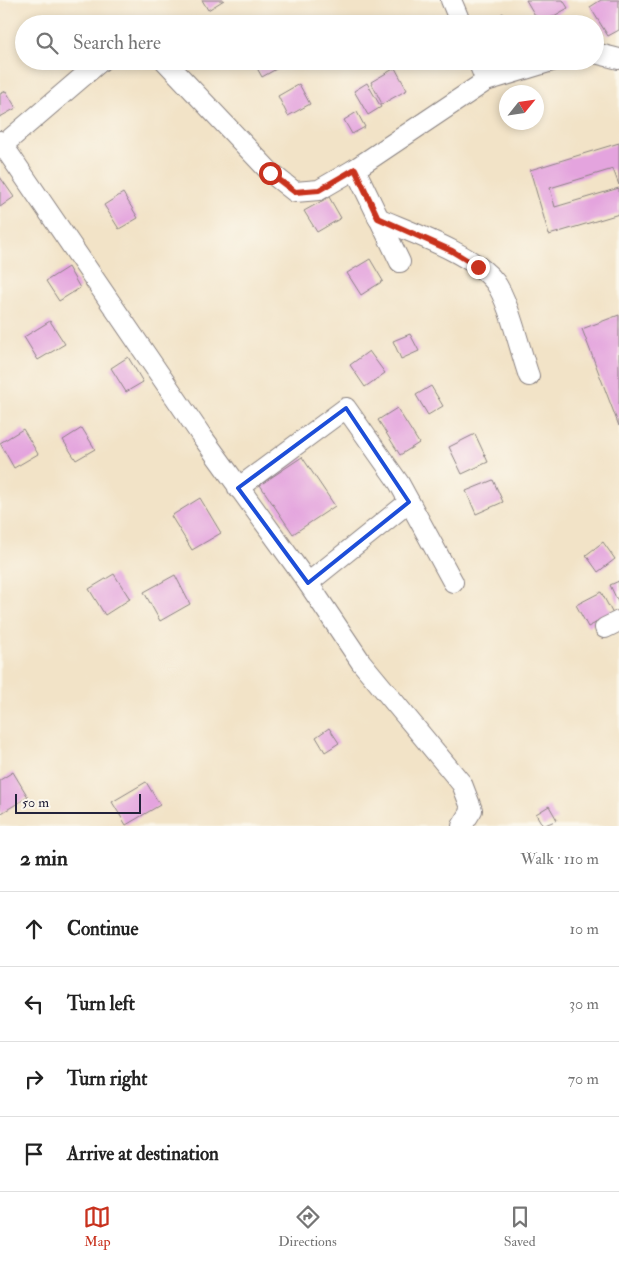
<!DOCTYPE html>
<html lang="en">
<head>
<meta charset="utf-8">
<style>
	body { margin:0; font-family:"IM FELL Double Pica",serif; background:#f6f6f6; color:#222 }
	.compass { position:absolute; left:499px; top:85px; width:45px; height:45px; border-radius:50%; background:#fff; box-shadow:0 2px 8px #0003; rotate:60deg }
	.scale { position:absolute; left:15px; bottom:12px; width:126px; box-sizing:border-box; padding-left:5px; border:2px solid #22223b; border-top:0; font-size:14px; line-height:18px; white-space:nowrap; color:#22223b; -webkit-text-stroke:4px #fbf7ec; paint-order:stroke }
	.stop { position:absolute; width:15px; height:15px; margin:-11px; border:4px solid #c8321e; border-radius:50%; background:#fff }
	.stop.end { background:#c8321e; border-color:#fff; box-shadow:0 1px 5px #0008 }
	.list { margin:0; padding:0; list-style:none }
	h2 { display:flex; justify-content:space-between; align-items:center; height:65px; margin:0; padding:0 20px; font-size:21px }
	h2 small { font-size:16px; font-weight:400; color:#767676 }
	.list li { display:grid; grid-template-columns:32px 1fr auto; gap:15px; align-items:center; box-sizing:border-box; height:75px; padding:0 20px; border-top:1px solid #e0e0e0 }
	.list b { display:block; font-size:19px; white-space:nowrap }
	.list em { font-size:16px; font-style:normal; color:#767676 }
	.icon { flex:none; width:28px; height:28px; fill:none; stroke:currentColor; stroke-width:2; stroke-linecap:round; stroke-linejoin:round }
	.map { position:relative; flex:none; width:619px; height:826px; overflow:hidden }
	.search { position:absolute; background:#fff; box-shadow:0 2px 8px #0003; left:15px; right:15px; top:15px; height:55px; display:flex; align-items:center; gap:12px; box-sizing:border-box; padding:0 18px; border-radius:28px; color:#767676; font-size:19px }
	.sheet { height:365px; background:#fff }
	nav { display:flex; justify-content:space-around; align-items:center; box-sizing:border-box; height:70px; border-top:1px solid #e0e0e0; background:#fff; font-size:14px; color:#767676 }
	nav a { display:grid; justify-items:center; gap:2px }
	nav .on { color:#c8321e }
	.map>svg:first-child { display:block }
	.building { fill:#e4a4de }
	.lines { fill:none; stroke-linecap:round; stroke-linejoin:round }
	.street-casing { stroke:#8a8281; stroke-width:22 }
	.street { stroke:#fff; stroke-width:20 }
	.route { stroke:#c8321e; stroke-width:6 }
	.marked { fill:none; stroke:#1d4ed8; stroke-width:4; stroke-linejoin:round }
</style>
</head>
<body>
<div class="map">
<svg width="619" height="826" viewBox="0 0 619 826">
	<rect width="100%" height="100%" fill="#fbf7ec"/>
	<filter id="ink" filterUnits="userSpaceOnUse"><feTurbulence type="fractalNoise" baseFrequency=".02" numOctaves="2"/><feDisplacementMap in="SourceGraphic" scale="10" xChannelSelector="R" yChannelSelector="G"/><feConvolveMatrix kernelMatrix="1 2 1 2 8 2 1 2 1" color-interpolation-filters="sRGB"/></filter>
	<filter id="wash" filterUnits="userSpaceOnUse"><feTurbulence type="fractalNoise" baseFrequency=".0096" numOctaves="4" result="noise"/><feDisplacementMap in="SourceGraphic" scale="20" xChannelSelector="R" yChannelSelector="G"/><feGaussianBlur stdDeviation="1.12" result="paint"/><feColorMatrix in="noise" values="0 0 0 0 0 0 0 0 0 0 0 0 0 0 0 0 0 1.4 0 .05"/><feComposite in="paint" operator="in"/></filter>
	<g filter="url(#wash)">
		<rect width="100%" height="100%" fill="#f2e3c7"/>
		<g id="blocks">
			<g class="building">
				<polygon points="202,0 224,0 208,10"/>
				<polygon points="526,0 563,0 568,8 540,24"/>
				<polygon points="601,0 619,0 619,30 608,36 590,7"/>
				<polygon points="503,13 509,24 485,24"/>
				<polygon points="253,61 274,61 278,68 262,77"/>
				<polygon points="395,68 407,90 382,104 371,82"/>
				<polygon points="367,83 381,107 368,115 354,91"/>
				<polygon points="299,84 310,104 288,116 278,96"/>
				<polygon points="6,91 16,108 0,117 0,94"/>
				<polygon points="357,112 365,127 352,134 344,120"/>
				<polygon points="619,143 619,185 613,169 550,188 555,207 619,188 619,214 549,235 530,170"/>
				<polygon points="0,177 14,197 0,207"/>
				<polygon points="123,193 138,218 119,229 104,205"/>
				<polygon points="329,197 341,218 317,232 304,211"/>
				<polygon points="370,259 383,281 361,295 347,273"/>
				<polygon points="68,267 80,288 59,301 46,281"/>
				<polygon points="619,315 619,426 582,329"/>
				<polygon points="50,321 65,344 38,360 24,337"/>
				<polygon points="410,334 419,351 401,359 393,341"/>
				<polygon points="369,351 385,373 365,387 350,365"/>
				<polygon points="128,357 143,382 126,392 111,368"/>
				<polygon points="431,386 443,406 428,415 416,395"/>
				<polygon points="397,408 419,443 400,455 378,420"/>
				<polygon points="82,428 95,449 76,460 63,440"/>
				<polygon points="23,429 38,454 14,468 0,443"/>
				<polygon points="475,434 488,462 462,474 449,447"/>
				<polygon points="302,457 335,506 293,534 260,485"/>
				<polygon points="493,480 503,502 476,514 466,491"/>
				<polygon points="200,498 221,533 192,550 171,516"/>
				<polygon points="603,542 615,559 598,572 586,555"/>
				<polygon points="114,574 130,599 105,615 89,589"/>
				<polygon points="175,575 190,604 160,621 144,592"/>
				<polygon points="619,581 619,604 610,585"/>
				<polygon points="601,592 613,614 588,627 576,605"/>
				<polygon points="329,728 339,743 325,752 316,737"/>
				<polygon points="13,772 28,797 0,814 0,780"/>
				<polygon points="146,782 160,805 126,825 112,802"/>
				<polygon points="549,806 557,820 543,826 536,814"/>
			</g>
		</g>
	</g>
	<g filter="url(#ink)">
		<use href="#blocks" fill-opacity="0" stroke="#8a8281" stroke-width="1"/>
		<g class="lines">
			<g class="street-casing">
				<g id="street">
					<polyline points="451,0 461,24"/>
					<polyline points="595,53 619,59"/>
					<polyline points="165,61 271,173 295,192 319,190 355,169 486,81 552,61"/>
					<polyline points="478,61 486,81"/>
					<polyline points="0,141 201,435 308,583 361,662 462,784 472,810 462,826"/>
					<polyline points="3,145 101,61"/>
					<polyline points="355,169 400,262"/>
					<path d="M378,218C410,232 474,254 495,282C509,301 520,351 529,376"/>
					<polyline points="238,488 346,408 399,483 453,582"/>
					<polyline points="308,583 409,502"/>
					<polyline points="605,628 619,621"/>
				</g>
			</g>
			<use href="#street" class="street"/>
		</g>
	</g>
	<g class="lines" filter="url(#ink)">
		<polyline class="route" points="270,173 295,192 319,190 355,169 378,218 452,251 478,267"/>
	</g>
	<path class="marked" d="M346,408L409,502L308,583L238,488Z"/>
</svg>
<svg class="compass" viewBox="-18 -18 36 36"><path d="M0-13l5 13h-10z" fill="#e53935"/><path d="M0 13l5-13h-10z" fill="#767676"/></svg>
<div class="scale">50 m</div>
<div class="stop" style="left:270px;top:173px"></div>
<div class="stop end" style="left:478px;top:267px"></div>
<div class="search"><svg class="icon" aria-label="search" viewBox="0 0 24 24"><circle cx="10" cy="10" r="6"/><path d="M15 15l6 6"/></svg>Search here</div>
</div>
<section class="sheet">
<h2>2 min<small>Walk · 110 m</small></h2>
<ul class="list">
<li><svg class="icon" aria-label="ahead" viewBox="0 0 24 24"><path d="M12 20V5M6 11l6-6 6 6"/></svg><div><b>Continue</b></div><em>10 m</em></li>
<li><svg class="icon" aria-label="left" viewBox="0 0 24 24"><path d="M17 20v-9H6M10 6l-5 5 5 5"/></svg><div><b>Turn left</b></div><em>30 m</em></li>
<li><svg class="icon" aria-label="right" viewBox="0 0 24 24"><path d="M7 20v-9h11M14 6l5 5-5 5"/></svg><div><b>Turn right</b></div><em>70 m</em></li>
<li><svg class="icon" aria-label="arrive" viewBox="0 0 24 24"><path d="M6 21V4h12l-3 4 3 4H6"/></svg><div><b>Arrive at destination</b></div></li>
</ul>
</section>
<nav>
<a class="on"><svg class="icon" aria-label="map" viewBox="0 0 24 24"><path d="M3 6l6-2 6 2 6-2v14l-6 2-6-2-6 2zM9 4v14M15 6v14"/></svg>Map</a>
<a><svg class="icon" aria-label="directions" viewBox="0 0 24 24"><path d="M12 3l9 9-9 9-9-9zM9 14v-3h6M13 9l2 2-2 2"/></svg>Directions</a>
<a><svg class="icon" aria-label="saved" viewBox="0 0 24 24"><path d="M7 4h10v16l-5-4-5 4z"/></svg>Saved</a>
</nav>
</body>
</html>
